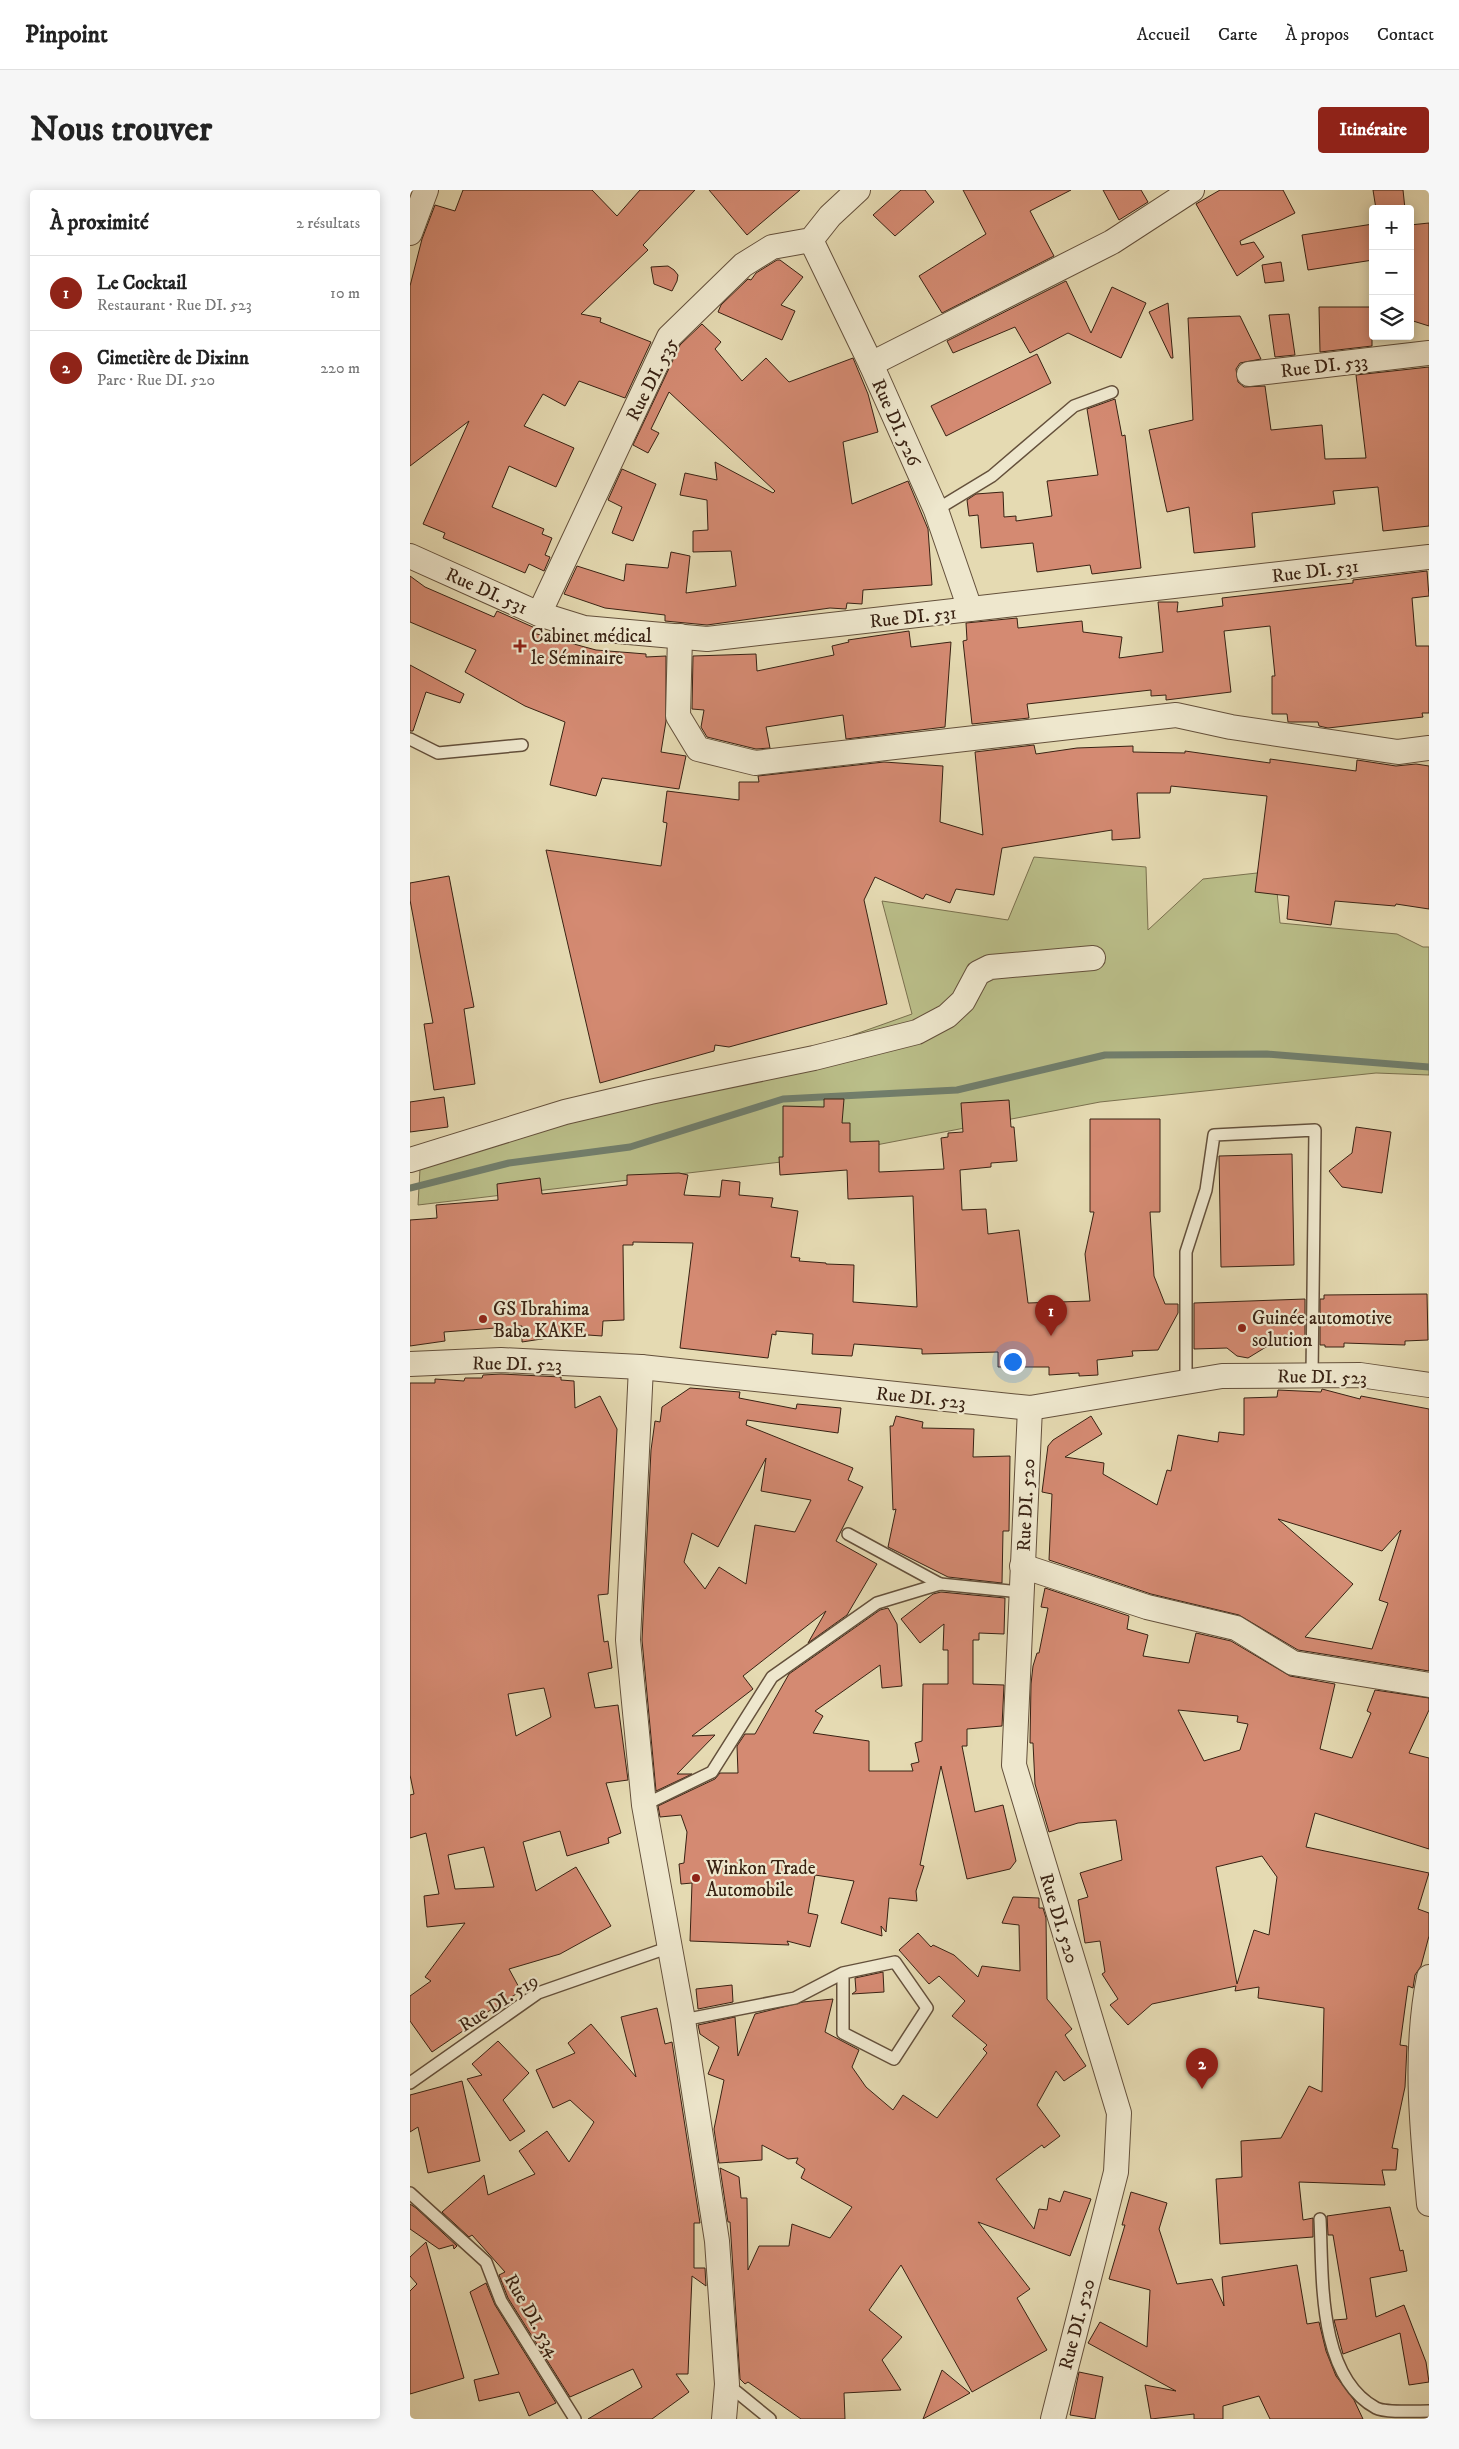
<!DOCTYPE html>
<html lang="fr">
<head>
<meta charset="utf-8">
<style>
	body { margin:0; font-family:"IM FELL DW Pica",serif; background:#f6f6f6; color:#222 }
	.controls { position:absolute; right:15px; top:15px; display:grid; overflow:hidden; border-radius:5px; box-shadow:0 2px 12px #0003 }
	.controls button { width:45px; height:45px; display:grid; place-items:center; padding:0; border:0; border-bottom:1px solid #e0e0e0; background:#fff; color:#222; font:25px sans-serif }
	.you { position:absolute; left:602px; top:1171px; width:18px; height:18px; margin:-12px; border:4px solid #fff; border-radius:50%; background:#1a73e8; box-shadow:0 0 0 8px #1a73e833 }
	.badge { display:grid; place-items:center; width:32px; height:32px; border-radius:50%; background:#8f2418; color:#fff; font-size:16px; font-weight:700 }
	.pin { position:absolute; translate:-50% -41px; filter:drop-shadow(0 1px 2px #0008) }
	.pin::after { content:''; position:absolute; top:26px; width:18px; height:15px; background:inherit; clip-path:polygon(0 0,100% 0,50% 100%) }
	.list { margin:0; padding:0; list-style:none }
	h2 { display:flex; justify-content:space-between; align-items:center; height:65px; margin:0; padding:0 20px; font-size:21px }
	h2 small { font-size:16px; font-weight:400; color:#767676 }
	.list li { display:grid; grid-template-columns:32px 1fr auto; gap:15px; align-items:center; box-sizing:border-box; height:75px; padding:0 20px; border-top:1px solid #e0e0e0 }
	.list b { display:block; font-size:19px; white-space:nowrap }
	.list p { margin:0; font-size:16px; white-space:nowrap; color:#767676 }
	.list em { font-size:16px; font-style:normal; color:#767676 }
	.icon { flex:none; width:28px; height:28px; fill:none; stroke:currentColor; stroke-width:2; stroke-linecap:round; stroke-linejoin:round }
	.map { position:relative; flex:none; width:1019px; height:2229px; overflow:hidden; border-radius:5px }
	header { display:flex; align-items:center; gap:30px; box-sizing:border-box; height:70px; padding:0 25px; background:#fff; border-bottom:1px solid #e0e0e0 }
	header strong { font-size:24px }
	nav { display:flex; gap:28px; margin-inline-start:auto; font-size:18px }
	.intro { display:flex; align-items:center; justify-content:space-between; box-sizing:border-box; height:120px; padding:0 30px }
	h1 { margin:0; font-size:35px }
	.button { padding:12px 22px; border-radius:5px; background:#8f2418; color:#fff; font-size:18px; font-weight:700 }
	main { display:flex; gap:30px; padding:0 30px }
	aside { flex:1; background:#fff; border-radius:5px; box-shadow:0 2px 12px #0003 }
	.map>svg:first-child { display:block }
	.green { fill:#babe89; stroke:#7a704e }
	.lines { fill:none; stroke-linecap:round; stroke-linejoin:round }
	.stream { stroke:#717e6c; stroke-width:7 }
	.building { fill:#d48a72; stroke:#392213; fill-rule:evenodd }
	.service-casing { stroke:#64503b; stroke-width:14 }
	.minor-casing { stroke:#64503b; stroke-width:26 }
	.service { stroke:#eee7cd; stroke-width:11 }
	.minor { stroke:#eee7cd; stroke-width:24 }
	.poi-dot { fill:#8f2418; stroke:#eee7cd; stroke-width:2 }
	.labels { text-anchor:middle; stroke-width:4.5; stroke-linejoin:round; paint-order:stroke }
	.street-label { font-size:19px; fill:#392213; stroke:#eee7cd }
	.poi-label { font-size:19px; fill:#392213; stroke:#eee7cd; text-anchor:start }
</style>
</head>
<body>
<header>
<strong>Pinpoint</strong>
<nav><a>Accueil</a><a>Carte</a><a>À propos</a><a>Contact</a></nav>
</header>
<div class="intro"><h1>Nous trouver</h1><a class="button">Itinéraire</a></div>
<main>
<aside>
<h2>À proximité<small>2 résultats</small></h2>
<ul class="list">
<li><span class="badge">1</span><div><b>Le Cocktail</b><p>Restaurant · Rue DI. 523</p></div><em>10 m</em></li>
<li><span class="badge">2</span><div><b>Cimetière de Dixinn</b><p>Parc · Rue DI. 520</p></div><em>220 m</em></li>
</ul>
</aside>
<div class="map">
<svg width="1019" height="2229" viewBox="0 0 1019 2229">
	<rect width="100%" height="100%" fill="#e5dab2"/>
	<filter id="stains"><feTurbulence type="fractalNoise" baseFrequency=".004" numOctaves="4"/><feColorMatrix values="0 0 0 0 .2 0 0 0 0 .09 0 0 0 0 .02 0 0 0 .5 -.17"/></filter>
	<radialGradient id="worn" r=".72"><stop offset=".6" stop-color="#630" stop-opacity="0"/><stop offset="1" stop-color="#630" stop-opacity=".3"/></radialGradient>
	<polygon class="green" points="624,667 736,677 738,740 793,689 865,681 870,733 987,744 1013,757 1019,757 1019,885 966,883 690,912 388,970 8,1015 10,979 53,949 350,878 502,824 472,711 598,730"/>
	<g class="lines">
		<polyline class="stream" points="0,998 99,973 220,957 373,909 547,900 695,865 857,864 1019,877"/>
	</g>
	<g class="building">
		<polygon points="53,0 182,0 207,26 230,0 285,0 233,55 238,60 171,124 191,128 190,132 241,152 215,208 169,191 155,216 133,204 114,236 164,258 146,297 99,276 82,317 134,339 132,344 142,348 135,365 140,367 134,381 119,374 115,383 33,348 35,343 13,334 59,231 0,276 0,96 12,49 25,15 45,21"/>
		<polygon points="299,0 390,0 337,45"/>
		<polygon points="491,0 515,0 524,12 485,46 463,25"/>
		<polygon points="553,0 661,0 620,21 644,66 532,123 509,86 576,44"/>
		<polygon points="693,0 731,0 738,12 709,30"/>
		<polygon points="810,0 873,0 885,23 830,51 831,55 844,52 854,67 827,86 786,14"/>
		<polygon points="963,0 993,0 995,19 966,19"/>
		<polygon points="1019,33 1019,136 1000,130 1000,35"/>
		<polygon points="963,34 963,70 898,80 892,45"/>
		<polygon points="367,70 370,70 393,87 371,115 385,121 372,150 308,122 311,115 338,89 341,90 346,83"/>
		<polygon points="871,72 874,91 855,93 852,75"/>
		<polygon points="258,76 264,80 268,85 267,91 262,101 244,94 241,77"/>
		<polygon points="656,91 681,143 702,97 736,113 711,168 658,143 620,163 605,137 543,163 537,151"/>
		<polygon points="758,113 763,168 761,168 739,122"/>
		<polygon points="909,117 962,117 962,156 910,162"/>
		<polygon points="879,124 885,165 865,167 859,125"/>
		<polygon points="830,126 851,169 830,173 826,179 828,192 834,197 855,196 861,240 912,235 915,269 956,268 946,185 1019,177 1019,336 973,341 968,297 923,301 925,314 842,323 845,357 784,363 779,317 757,322 739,240 783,230 778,128"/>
		<polygon points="292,134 311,152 305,159 332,191 356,168 379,192 443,168 458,204 468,242 433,252 442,314 498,291 518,339 522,395 453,400 452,414 437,413 436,419 420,418 297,435 255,431 255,425 195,418 154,404 167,376 214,391 216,374 258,378 261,362 280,366 276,403 326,396 321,361 283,362 283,341 298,340 297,310 270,305 275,283 307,290 305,272 363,303 365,301 259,202 241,239 249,243 238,263 223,255 270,155"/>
		<polygon points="627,164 641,193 536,246 521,216"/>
		<polygon points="705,209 712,246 715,245 731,378 682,384 680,375 627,382 623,353 571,358 568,325 559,326 557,310 566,304 593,302 594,327 606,326 606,331 642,326 637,291 688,285 677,219"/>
		<polygon points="212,279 246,294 223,351 202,343 212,317 198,310"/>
		<polygon points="1017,381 1019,406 1002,408 1006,456 1019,456 1019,523 1012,523 1013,527 918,538 909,536 908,532 878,532 877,524 862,524 862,486 865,486 860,436 814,441 821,502 756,510 756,505 741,506 741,500 617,514 619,528 562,534 553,451 557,450 556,433 607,428 608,438 672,431 673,442 712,447 709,468 753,462 748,412 768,412 767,422 813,416 812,408 943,393 943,390"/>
		<polygon points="0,386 15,397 84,427 87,421 125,438 123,443 186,460 236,464 236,467 256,466 256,531 251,562 276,566 269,599 192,588 186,606 140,595 155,532 115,516 55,482 66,460 0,432"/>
		<polygon points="499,441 501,457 541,452 535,537 436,549 433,525 356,537 360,558 346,559 297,547 291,537 294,520 282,519 283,466 346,464 347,481 424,465 422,456 439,452 438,450"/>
		<polygon points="0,475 54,504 50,513 16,502 3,541 0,541"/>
		<polygon points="624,555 626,564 667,558 723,556 723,562 775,563 775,561 860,573 860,569 946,581 947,570 986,576 1006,574 1019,576 1019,719 986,714 985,716 925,711 921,735 877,729 879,706 845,702 857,606 761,596 760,603 727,603 730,648 702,650 702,640 592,658 584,705 546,699 540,713 516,704 513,709 465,687 454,710 477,814 319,857 305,855 304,861 190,893 136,660 251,676 257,633 253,632 257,601 329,610 329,592 349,592 348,586 474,572 533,576 530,632 573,645 565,562"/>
		<polygon points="39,686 64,817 54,819 65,894 24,900 14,834 23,833 0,710 0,693"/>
		<polygon points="34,907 38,937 0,942 0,912"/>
		<polygon points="414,909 434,909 432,933 440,933 440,952 469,951 469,982 534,979 531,948 538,947 538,943 553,942 551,913 599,910 601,937 604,937 607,971 581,973 581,977 550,980 552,1020 576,1019 578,1044 609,1040 618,1113 680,1111 675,1064 684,1022 680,1022 680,929 750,929 750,1022 740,1022 744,1086 755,1114 768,1114 768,1123 748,1160 722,1161 723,1166 687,1170 688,1185 669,1186 669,1183 639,1185 639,1177 588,1177 588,1162 512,1164 512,1159 444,1154 442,1166 402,1164 403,1144 366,1141 366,1145 362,1144 358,1168 270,1158 283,1053 223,1052 223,1055 213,1055 214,1130 193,1131 192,1146 164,1144 112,1152 112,1136 34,1142 35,1151 0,1156 0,1030 27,1028 26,1015 88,1010 87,994 130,988 132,1004 217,995 217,985 269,983 278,985 274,1005 310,1007 312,990 330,992 329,1005 363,1008 361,1017 388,1021 381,1067 390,1068 389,1071 416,1073 416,1074 444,1075 443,1112 507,1117 503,1006 438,1009 437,980 370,985 369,967 373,967 373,916 414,917"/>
		<polygon points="946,937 981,942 972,1003 932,997 919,981 942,963"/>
		<polygon points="882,964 884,1075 811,1077 809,966"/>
		<polygon points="1017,1104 1018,1150 995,1151 995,1155 934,1153 934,1157 915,1157 915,1155 910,1155 910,1109 914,1109 914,1105"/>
		<polygon points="895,1109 895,1155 856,1157 838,1168 827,1166 817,1158 784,1159 784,1113"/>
		<path d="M91,1184L151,1187V1190L164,1191L165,1218L190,1206L207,1239L198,1404L188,1405L194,1452L198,1451L202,1478L178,1483L185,1518L208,1515L218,1590L196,1593L211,1643L198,1648L199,1653L157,1666L150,1641L113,1652L126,1701L166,1677L201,1736L150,1764L99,1779L111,1801L68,1828L69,1830L22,1862L0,1831V1806L21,1791L15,1787L55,1733L17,1737L14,1706L29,1704L16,1643L0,1648V1605L4,1604L0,1585V1193H25V1189L54,1191L55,1188H72L73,1185ZM134,1498L141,1527L106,1546L98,1504ZM74,1657L84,1697L45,1699L38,1665Z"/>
		<path d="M280,1198L330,1202L329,1208L386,1219L387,1214L431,1218L428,1243L337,1230L336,1235L443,1278L438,1290L453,1297L426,1351L467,1374L437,1425L398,1453L416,1421L333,1486L343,1499L282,1546L305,1545L267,1584H282L246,1601L232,1450L241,1260L245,1231L250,1232L252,1217ZM356,1268L351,1301L401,1310L385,1342L345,1335L336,1394L309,1377L295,1399L274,1372L282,1343L308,1357Z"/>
		<path d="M912,1199L950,1209L951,1206L1019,1219V1481L888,1460L829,1425L741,1404L639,1370L642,1304L632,1302L638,1256L643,1250L681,1226L692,1244L655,1267L694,1273L693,1284L747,1315L757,1280L761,1281L768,1245L808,1252L809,1242L834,1245V1208L867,1207L868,1200L911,1202ZM868,1329L972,1361L991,1340L969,1410L978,1413L962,1459L895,1447L943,1394Z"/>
		<polygon points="486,1226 513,1232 512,1238 564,1239 563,1267 600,1266 599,1341 593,1341 592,1393 538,1387 478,1357 486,1319 483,1320 480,1236 483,1236"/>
		<path d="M635,1398L719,1426L717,1439L738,1445L733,1466L779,1473L786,1443L821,1451L880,1486L925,1494L910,1559L942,1568L961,1523L957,1521L965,1500L1019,1508V1520L999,1563L1019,1568V1659L905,1623L896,1657L1019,1683L1008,1719L1019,1723V1746L1011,1776L1005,1785L1003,1798L998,1796L990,1855L997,1856L995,1897L982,1958L988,1959L986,1980H972L975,1995L889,1992L893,2030L903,2028V2047L810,2054L806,1989L832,1987L831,1951L871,1948L899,1896L912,1902L914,1818L848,1808L849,1797L825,1801L826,1796L742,1814L718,1835L700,1815L708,1809L692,1784L695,1782L690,1751L675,1753L668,1710L678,1707L670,1683L712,1670L706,1630L668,1633L639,1642L625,1594L623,1553H620L621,1494L623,1476L627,1463H629L638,1418L631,1417ZM768,1520L828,1526L827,1532L838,1534L830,1560L794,1571ZM852,1666L867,1687L859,1745L844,1740L827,1794L806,1677Z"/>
		<polygon points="531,1402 595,1408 594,1444 569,1443 569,1450 563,1450 563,1494 594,1495 592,1536 557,1539 557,1556 552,1556 565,1622 593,1615 606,1671 600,1679 557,1689 531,1576 510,1675 514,1676 506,1701 507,1711 479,1708 476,1742 471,1736 472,1746 431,1733 444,1691 405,1685 398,1723 408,1725 400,1757 377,1751 379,1755 280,1751 282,1693 271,1694 269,1674 274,1673 277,1642 271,1625 250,1627 248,1616 305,1589 310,1583 328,1583 327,1556 335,1544 345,1544 379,1484 470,1420 478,1418 487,1434 492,1496 472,1498 470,1475 405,1521 413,1526 403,1543 459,1551 459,1581 503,1581 501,1574 509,1572 505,1553 512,1551 513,1494 538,1494 538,1460 533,1460 534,1434 510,1453 491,1429 523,1404"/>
		<polygon points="603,1707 629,1708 629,1718 633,1718 636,1728 637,1809 662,1839 655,1845 676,1876 654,1891 646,1881 627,1915 650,1946 634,1958 632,1955 586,1989 624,2039 629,2019 637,2020 639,2008 650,2012 654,2001 681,2009 660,2066 568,2032 620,2099 607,2108 637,2160 562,2202 491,2075 459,2120 492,2147 472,2170 491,2200 434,2203 435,2229 391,2229 338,2192 335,2194 330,2189 320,2032 318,2032 310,1978 329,1987 331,2008 337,2008 338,2080 349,2056 379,2056 382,2034 420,2048 442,2017 391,1988 395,1979 386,1973 388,1968 378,1969 352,1955 352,1970 309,1973 304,1939 314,1890 298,1884 309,1857 290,1844 288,1835 325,1827 328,1866 345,1824 393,1812 423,1809 415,1842 449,1860 442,1877 456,1897 483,1920 493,1905 527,1928 577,1863 573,1859 577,1855 542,1826 555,1811 529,1786 519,1794 489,1760 508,1743 521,1757 523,1755 544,1765 568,1787 572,1776 610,1781 609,1735 592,1733"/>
		<polygon points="473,1782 474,1802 442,1804 446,1801 445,1788"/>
		<polygon points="322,1795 323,1812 288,1819 286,1799"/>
		<polygon points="247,1818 255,1854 262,1852 290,2033 284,2033 284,2078 295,2078 296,2096 282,2086 278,2184 266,2184 279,2202 242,2229 178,2229 232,2197 223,2179 160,2207 98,2108 89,2085 95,2082 62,2045 59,2047 32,2022 74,1985 78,2005 125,1984 109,1961 137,1941 159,1972 184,1932 160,1910 143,1918 126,1880 165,1863 158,1853 181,1834 226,1887 211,1827"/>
		<polygon points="88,1851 119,1883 93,1910 115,1941 100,1951 57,1889 72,1885 62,1874"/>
		<polygon points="52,1891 70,1971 18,1983 8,1937 0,1942 0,1905"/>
		<polygon points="721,2002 757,2013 749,2039 767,2094 802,2089 814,2116 812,2087 887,2075 897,2134 909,2132 916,2161 926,2186 944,2210 953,2229 860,2229 849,2206 813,2216 813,2229 784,2229 784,2224 741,2229 735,2195 766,2201 678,2153 690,2132 737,2157 740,2100 699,2089 715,2035 712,2035"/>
		<polygon points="0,2014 6,2018 47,2056 44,2059 43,2055 29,2059 0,2039"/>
		<polygon points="980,2017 990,2061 993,2060 997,2081 960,2088 966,2127 994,2115 1016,2172 1019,2192 999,2195 990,2143 933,2164 924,2130 937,2129 923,2045 918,2045 917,2026"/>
		<polygon points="16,2052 54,2188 0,2204 0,2101 7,2094 0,2086 0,2067"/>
		<polygon points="76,2093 85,2115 146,2213 119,2226 109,2202 69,2211 64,2190 89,2184 60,2102"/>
		<polygon points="532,2180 560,2203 513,2229"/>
		<polygon points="669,2182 693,2187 685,2229 660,2225"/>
	</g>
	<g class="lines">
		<g class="service-casing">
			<g id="service">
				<polyline points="526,320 582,286 664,216 702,202"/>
				<polyline points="0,549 28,563 112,555"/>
				<polyline points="776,1191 776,1062 796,1000 804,945 905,940 902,1185"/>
				<polyline points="438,1344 530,1394"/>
				<polyline points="234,1615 302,1582 362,1487 467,1413 530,1394 611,1402"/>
				<polyline points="273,1830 385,1808 433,1783 485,1772 517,1818 484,1869 433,1843 433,1783"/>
				<polyline points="0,1893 128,1803 260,1757"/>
				<polyline points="0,2003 76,2072 91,2111 165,2229"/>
				<path d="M910,2029C913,2086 907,2186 966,2218C975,2223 1007,2221 1019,2221"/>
				<polyline points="317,2194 360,2229"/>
			</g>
		</g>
		<g class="minor-casing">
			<g id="minor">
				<polyline points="0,43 16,0"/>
				<polyline points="401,50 461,174 526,320 560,419"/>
				<polyline points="461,174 702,52 782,0"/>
				<polyline points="839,184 1019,163"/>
				<polyline points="0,366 129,424 174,438 297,449 1019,367"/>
				<polyline points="129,424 259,147 333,75 362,57 401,50 420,26 448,0"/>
				<polyline points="270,446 268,526 288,559 345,573 766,525 821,537 988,562 1019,558"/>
				<polyline points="0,970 155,922 240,902 404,868 507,842 537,826 553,811 568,783 580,777 683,768"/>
				<polyline points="0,1174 91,1170 231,1177 620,1218 812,1186 950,1185 1019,1195"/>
				<polyline points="231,1177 218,1450 234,1615 273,1830 307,2051 317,2194 314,2229"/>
				<polyline points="620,1218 604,1575 709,1923 706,1982 643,2229"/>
				<polyline points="612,1376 737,1417 826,1438 883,1473 1019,1495"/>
				<path d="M1019,1787C1004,1862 1012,1938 1019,2014"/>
			</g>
		</g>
		<use href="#service" class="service"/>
		<use href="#minor" class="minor"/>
	</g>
	<g class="poi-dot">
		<path d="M107.5 448.5h5v5h5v5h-5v5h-5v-5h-5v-5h5z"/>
		<circle cx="73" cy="1129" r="5"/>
		<circle cx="832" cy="1138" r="5"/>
		<circle cx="286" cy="1688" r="5"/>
	</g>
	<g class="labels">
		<g class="street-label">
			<text transform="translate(914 175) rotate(-7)" y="7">Rue DI. 533</text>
			<text transform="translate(241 189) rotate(-63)" y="7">Rue DI. 535</text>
			<text transform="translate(487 232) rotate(66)" y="7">Rue DI. 526</text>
			<text transform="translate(905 380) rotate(-7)" y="7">Rue DI. 531</text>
			<text transform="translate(77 400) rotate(24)" y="7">Rue DI. 531</text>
			<text transform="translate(503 426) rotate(-6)" y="7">Rue DI. 531</text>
			<text transform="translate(107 1173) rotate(1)" y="7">Rue DI. 523</text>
			<text transform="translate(912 1186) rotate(1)" y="7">Rue DI. 523</text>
			<text transform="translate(511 1207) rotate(6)" y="7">Rue DI. 523</text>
			<text transform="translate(615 1315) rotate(-87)" y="7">Rue DI. 520</text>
			<text transform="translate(650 1728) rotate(73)" y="7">Rue DI. 520</text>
			<text transform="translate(88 1812) rotate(-33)" y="7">Rue DI. 519</text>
			<text transform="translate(123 2125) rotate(60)" y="7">Rue DI. 534</text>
			<text transform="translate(666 2134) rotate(-75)" y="7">Rue DI. 520</text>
		</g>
		<g class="poi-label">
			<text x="121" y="452">Cabinet médical<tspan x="121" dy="22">le Séminaire</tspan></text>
			<text x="83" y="1125">GS Ibrahima<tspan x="83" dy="22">Baba KAKE</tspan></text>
			<text x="842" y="1134">Guinée automotive<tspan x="842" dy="22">solution</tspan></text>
			<text x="296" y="1684">Winkon Trade<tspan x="296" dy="22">Automobile</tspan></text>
		</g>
	</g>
	<rect width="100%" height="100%" filter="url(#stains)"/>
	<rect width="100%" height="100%" fill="url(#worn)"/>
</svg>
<div class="controls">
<button>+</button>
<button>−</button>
<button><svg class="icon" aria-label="layers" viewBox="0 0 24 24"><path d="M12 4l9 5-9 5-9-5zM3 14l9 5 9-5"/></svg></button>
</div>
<div class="you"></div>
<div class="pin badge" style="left:641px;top:1146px">1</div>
<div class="pin badge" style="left:792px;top:1899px">2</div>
</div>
</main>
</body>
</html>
